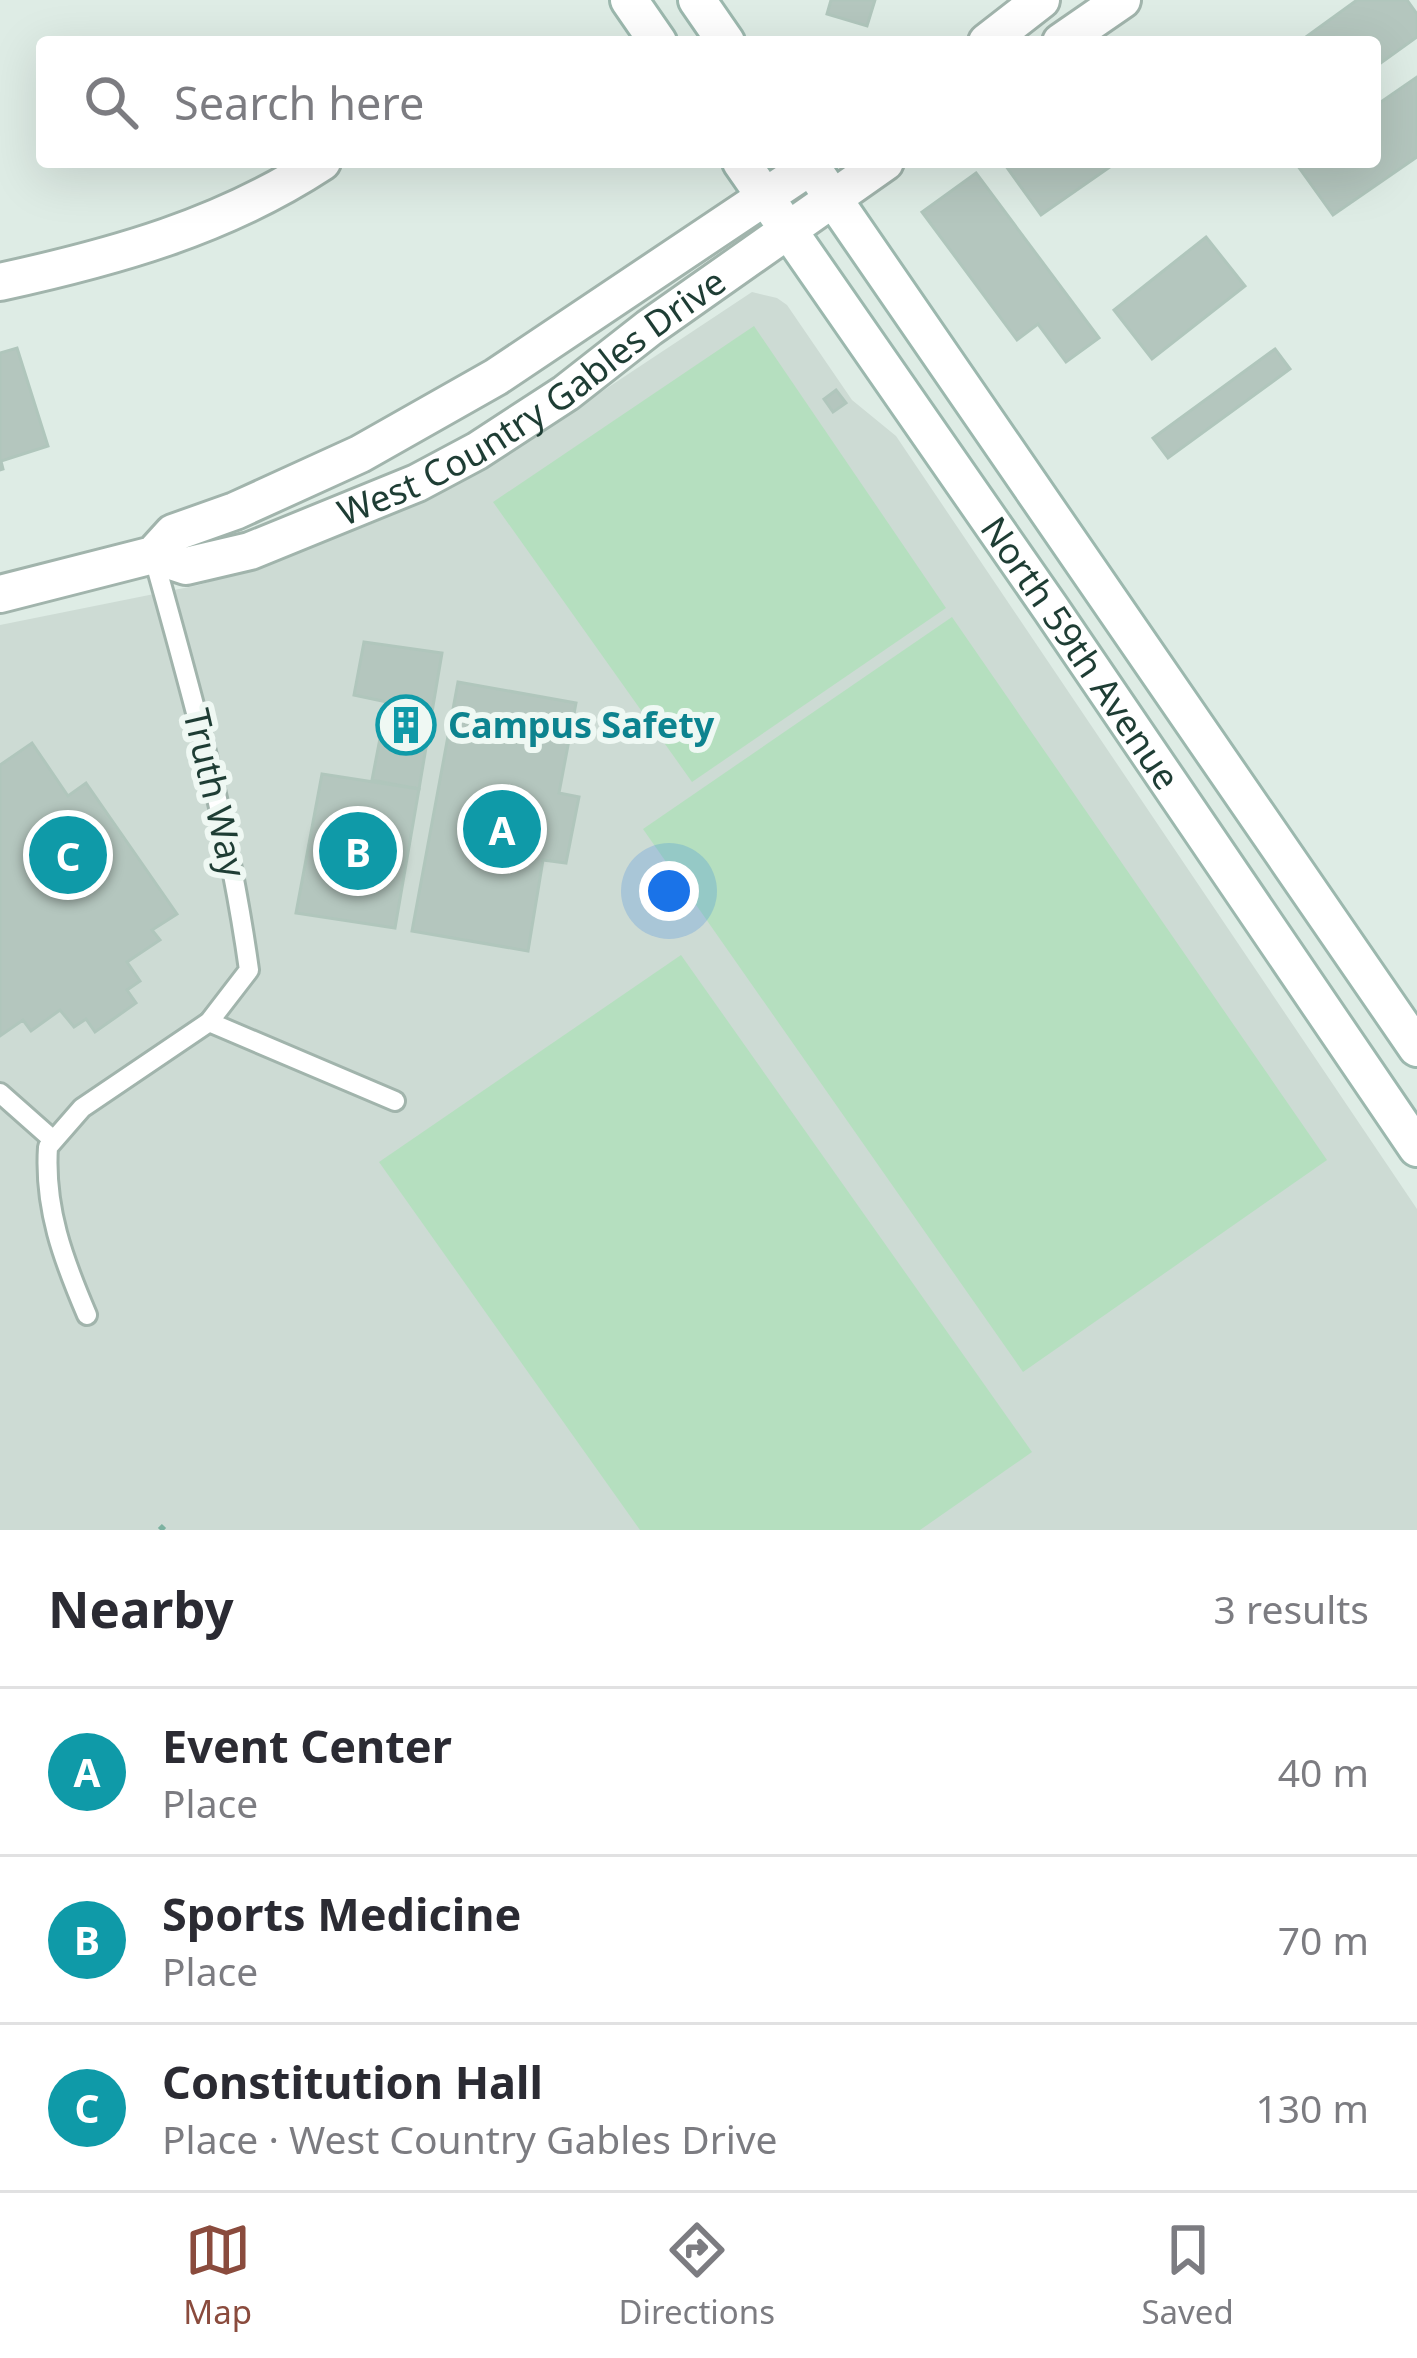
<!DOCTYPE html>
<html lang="en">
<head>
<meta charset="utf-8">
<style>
	body { margin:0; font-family:"Noto Sans",sans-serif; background:#f2f2f3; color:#2b2b33 }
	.you { position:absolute; left:669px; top:891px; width:42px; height:42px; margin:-30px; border:9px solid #fff; border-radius:50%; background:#1a73e8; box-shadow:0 0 0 18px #1a73e833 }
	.badge { display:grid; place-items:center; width:78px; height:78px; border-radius:50%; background:#8a4b3d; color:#fff; font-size:39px; font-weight:700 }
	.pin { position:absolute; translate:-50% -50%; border:6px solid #fff; box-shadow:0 3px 12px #0006 }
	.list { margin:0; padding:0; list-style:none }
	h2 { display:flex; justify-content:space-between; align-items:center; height:156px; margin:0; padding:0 48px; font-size:51px }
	h2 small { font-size:39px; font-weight:400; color:#7c7c81 }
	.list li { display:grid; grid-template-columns:78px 1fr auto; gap:36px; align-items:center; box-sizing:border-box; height:168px; padding:0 48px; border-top:3px solid #e1e1e2 }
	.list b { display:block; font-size:45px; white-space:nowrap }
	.list p { margin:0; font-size:39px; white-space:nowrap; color:#7c7c81 }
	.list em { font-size:39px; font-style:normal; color:#7c7c81 }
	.icon { flex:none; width:66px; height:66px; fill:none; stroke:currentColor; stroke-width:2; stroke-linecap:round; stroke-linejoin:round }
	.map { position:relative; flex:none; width:1417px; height:1530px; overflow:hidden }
	.search { position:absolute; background:#fff; box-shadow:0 12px 48px #0002; left:36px; right:36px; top:36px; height:132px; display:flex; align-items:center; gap:30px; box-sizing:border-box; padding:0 42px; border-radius:12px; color:#7c7c81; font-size:45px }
	.sheet { height:660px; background:#fff }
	nav { display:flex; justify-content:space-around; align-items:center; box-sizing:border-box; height:168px; border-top:3px solid #e1e1e2; background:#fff; font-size:33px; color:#7c7c81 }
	nav a { display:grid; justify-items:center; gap:6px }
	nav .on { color:#8a4b3d }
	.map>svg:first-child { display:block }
	.built { fill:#cddbd4 }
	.green { fill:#b5dfbf }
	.building { fill:#b4c6be; stroke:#b0c6bc; stroke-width:3 }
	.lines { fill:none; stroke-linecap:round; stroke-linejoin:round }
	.service-casing { stroke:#a1b4ac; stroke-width:24 }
	.minor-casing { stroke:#a1b4ac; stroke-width:42 }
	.tertiary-casing { stroke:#a1b4ac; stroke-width:42 }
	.secondary-casing { stroke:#9cb8ae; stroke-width:42 }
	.path { stroke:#7cb2a0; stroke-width:6; stroke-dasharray:6 9; stroke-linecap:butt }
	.service { stroke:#fff; stroke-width:18 }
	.minor { stroke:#fff; stroke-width:36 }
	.tertiary { stroke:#fff; stroke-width:36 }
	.secondary { stroke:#fff; stroke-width:36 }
	.labels { text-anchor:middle; stroke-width:12; stroke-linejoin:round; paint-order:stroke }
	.street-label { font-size:36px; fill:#1e3d34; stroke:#eff8f3 }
	.culture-label { font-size:36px; font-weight:bold; fill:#0d838f; stroke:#eff8f3; text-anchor:start }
</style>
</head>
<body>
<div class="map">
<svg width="1417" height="1530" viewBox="0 0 1417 1530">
	<rect width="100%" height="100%" fill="#deece5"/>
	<polygon class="built" points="752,292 777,298 787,305 852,400 896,436 1417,1209 1417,1530 0,1530 0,625 199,585 290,556 376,522 488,467"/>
	<g class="green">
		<polygon points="754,326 946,608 692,782 493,502"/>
		<polygon points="952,617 1327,1160 1023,1372 643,829"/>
		<polygon points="681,955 1032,1452 920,1530 640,1530 379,1162"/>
	</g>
	<g class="building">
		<polygon points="831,0 875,0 867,26 827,14"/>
		<polygon points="1357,0 1407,0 1417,14 1417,37 1375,67 1375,42 1299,42"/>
		<polygon points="1417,77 1417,157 1333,215 1295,162 1375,162 1375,106"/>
		<polygon points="1003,162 1117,162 1041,215"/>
		<polygon points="976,173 1099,338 1066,362 1038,324 1017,340 922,212"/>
		<polygon points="1206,237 1245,286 1152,359 1114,310"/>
		<polygon points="17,348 48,446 1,461 3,469 0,470 0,353"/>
		<polygon points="1275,349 1290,369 1168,458 1153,438"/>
		<polygon points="836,390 846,403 833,412 824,399"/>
		<polygon points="364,642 442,653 419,789 372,780 387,702 354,695"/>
		<polygon points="458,682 576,703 559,793 579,797 566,863 543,860 528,951 412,931"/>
		<polygon points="32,743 68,796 86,783 177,914 152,930 160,940 127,962 140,981 127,990 136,1003 95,1032 86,1019 74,1027 60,1010 31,1031 23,1020 0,1036 0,765"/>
		<polygon points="322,774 419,789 395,928 296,913"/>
	</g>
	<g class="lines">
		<g class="service-casing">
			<g id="service">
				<polyline points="209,1022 395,1101"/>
				<polyline points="0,1093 52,1139"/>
				<path d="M87,1315C63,1259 44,1208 48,1147L82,1108L209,1022L249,970C229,826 192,694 153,555"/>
			</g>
		</g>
		<g class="minor-casing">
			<path id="minor" d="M0,282C114,257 223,227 322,162"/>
		</g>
		<g class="tertiary-casing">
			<g id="tertiary">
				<polyline points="987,42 1041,0"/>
				<polyline points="1061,42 1122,0"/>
				<path id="s1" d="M153,555L186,566L250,551L417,483L477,451L566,393L649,328L885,162"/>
				<polyline points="0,594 153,555 173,533 235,511 360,454 496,377 817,162"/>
			</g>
		</g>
		<g class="secondary-casing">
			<g id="secondary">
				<polyline points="629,0 658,42"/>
				<polyline points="697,0 726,42"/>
				<path id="s2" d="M741,162L1051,609L1417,1148"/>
				<polyline points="808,162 1417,1048"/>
			</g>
		</g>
		<polyline class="path" points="160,1530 164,1526"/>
		<use href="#service" class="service"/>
		<use href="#minor" class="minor"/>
		<use href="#tertiary" class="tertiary"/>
		<use href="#secondary" class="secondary"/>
	</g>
	<defs>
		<g id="building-ring" transform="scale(3)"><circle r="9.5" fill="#eff8f3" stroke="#0f9aa8" stroke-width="1.5"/><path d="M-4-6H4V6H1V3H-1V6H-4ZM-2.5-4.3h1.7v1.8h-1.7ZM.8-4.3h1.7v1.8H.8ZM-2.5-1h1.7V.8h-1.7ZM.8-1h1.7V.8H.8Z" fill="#0f9aa8"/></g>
	</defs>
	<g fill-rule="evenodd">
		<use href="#building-ring" x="406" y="725"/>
	</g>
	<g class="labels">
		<g class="street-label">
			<text dy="13" stroke="none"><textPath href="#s1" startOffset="423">West Country Gables Drive</textPath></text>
			<text dy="13" stroke="none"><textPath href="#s2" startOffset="597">North 59th Avenue</textPath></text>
			<text transform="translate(215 793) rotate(77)" y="13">Truth Way</text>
		</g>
		<g class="culture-label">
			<text x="448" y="738">Campus Safety</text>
		</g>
	</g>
</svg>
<div class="you"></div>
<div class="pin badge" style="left:502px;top:829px;background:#0f9aa8">A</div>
<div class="pin badge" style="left:358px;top:851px;background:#0f9aa8">B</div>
<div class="pin badge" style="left:68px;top:855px;background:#0f9aa8">C</div>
<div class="search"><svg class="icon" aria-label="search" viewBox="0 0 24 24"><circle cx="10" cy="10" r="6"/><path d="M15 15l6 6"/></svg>Search here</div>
</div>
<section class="sheet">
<h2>Nearby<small>3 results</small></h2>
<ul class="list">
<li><span class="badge" style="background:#0f9aa8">A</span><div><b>Event Center</b><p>Place</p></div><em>40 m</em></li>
<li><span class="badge" style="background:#0f9aa8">B</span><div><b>Sports Medicine</b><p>Place</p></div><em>70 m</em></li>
<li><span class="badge" style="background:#0f9aa8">C</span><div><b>Constitution Hall</b><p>Place · West Country Gables Drive</p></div><em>130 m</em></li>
</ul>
</section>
<nav>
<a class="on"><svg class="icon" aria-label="map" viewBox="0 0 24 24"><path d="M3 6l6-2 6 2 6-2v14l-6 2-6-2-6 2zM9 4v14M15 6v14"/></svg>Map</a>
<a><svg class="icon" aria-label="directions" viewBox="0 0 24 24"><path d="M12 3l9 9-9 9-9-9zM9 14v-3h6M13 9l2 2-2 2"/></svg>Directions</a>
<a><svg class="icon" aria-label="saved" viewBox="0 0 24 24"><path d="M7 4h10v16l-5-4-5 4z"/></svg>Saved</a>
</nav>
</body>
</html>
